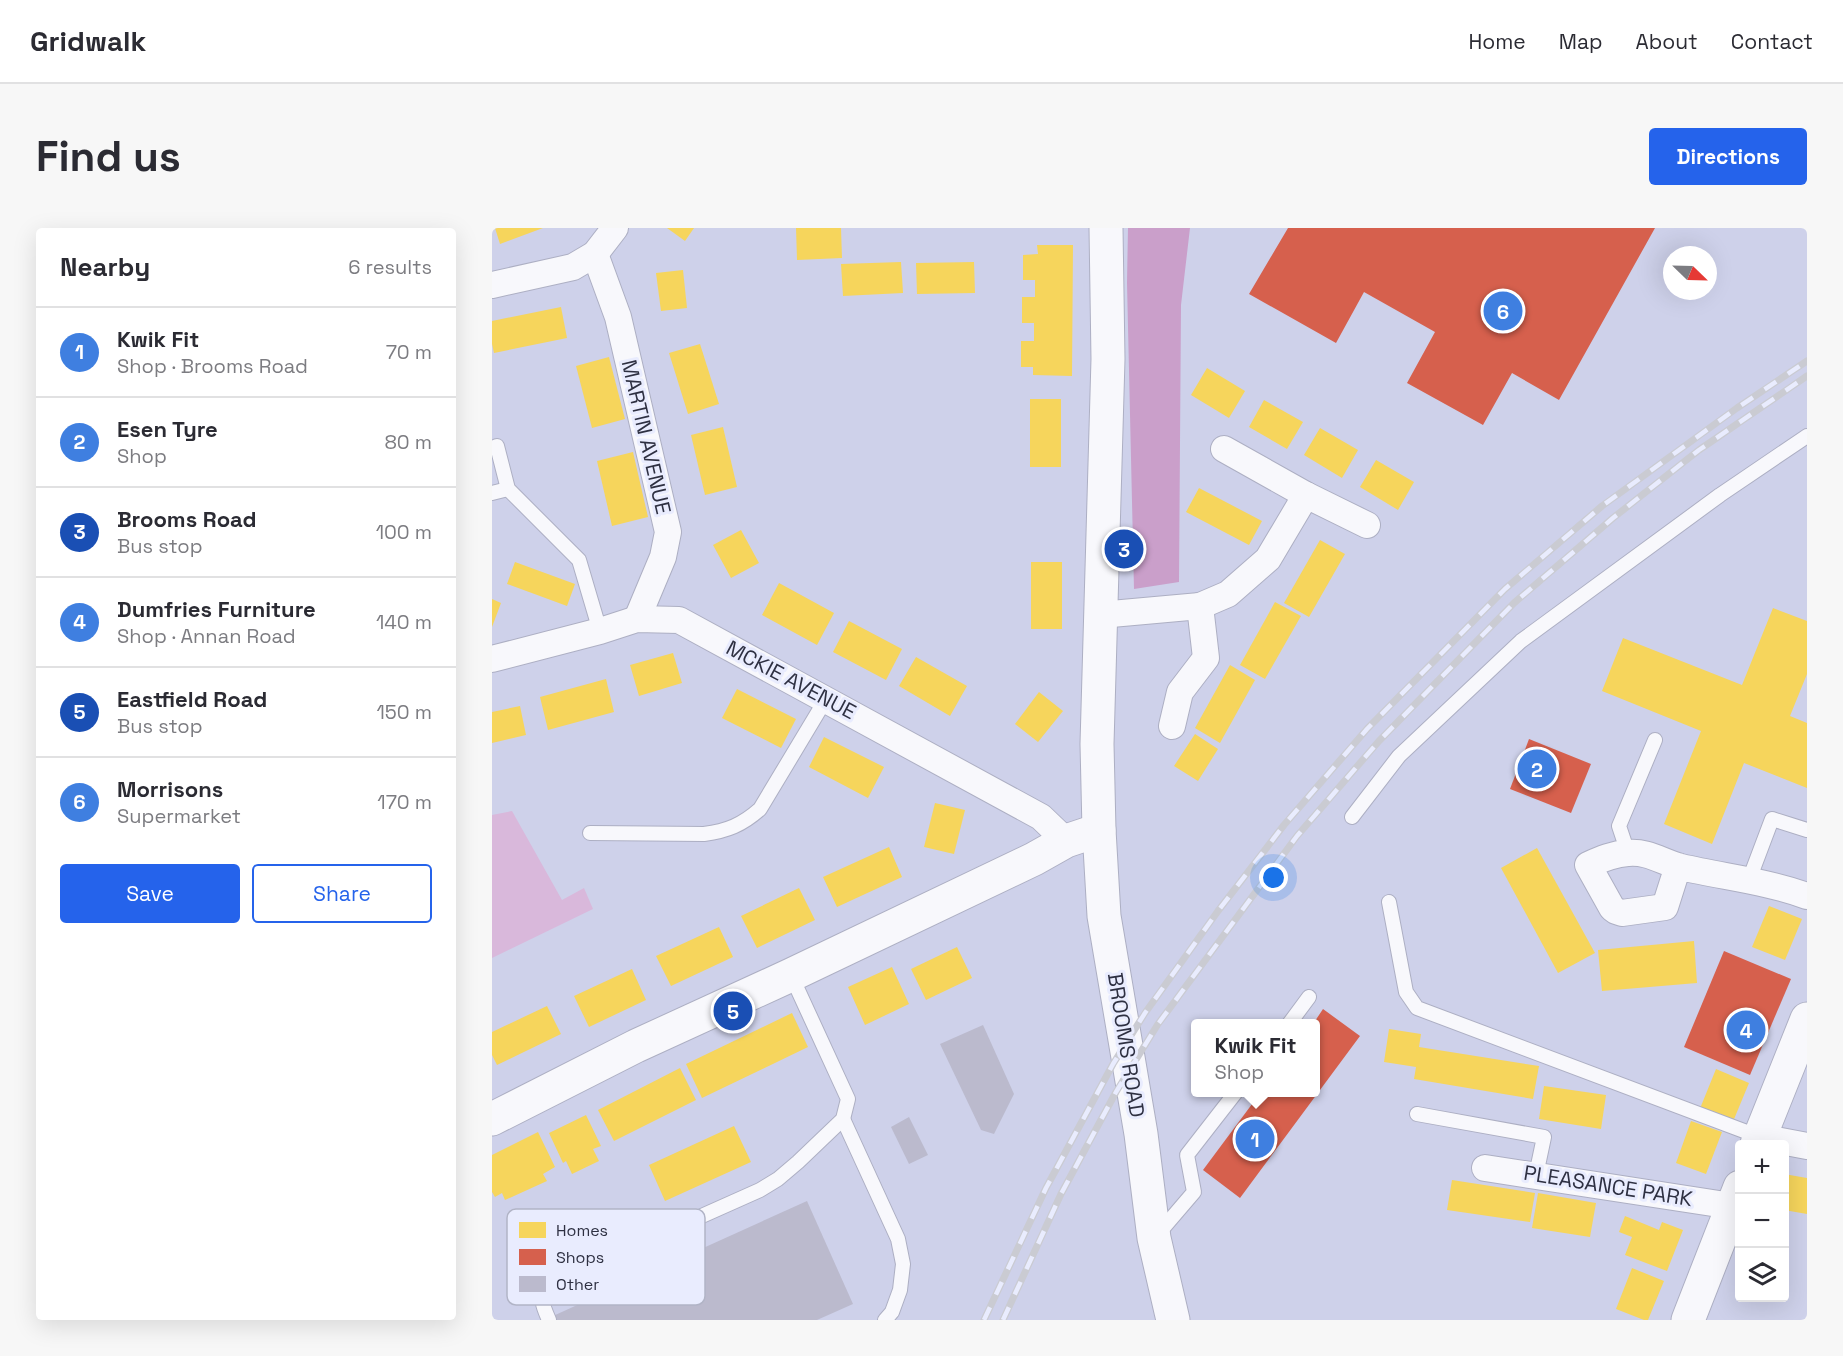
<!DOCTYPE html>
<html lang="en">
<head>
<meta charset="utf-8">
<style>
	body { margin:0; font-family:"Space Grotesk",sans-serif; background:#f7f7f7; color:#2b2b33 }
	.controls { position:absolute; right:18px; bottom:18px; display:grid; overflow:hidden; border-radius:6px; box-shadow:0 6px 24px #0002 }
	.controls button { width:54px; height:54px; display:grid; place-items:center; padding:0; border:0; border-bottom:2px solid #e1e1e2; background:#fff; color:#2b2b33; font:30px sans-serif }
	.compass { position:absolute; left:1171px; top:18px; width:54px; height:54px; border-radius:50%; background:#fff; box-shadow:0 6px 24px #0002; rotate:113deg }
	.you { position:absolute; left:782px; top:650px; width:21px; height:21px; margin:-15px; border:4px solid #fff; border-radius:50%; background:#1a73e8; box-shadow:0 0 0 9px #1a73e833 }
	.badge { display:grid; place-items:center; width:39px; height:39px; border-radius:50%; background:#2563eb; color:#fff; font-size:20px; font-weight:700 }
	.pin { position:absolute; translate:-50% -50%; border:3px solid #fff; box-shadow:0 2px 6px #0006 }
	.popup { position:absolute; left:699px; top:791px; width:129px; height:78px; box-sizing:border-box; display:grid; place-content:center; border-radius:6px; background:#fff; filter:drop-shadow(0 2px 4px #0005); font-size:20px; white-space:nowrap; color:#7c7c81 }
	.popup b { font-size:22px; color:#2b2b33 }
	.popup::after { content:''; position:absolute; left:50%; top:100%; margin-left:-12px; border:12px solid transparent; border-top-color:#fff }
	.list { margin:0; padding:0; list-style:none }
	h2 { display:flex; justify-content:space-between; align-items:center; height:78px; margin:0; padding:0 24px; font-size:26px }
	h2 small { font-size:20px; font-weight:400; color:#7c7c81 }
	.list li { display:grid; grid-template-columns:39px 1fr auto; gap:18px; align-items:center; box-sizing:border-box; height:90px; padding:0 24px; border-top:2px solid #e1e1e2 }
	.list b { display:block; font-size:22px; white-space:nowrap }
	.list p { margin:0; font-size:20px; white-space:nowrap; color:#7c7c81 }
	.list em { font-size:20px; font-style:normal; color:#7c7c81 }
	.actions { display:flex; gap:12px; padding:18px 24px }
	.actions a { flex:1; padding:14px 0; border:2px solid #2563eb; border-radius:6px; text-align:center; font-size:21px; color:#2563eb }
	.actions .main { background:#2563eb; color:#fff }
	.icon { flex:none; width:33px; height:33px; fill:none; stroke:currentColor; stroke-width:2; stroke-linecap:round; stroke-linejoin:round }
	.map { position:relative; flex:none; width:1315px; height:1092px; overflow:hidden; border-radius:6px }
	header { display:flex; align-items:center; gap:36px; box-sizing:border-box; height:84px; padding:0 30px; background:#fff; border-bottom:2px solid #e1e1e2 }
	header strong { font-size:28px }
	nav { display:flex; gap:33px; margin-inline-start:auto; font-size:21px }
	.intro { display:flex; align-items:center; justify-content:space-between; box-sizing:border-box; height:144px; padding:0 36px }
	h1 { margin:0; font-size:42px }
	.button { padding:15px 27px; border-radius:6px; background:#2563eb; color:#fff; font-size:21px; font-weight:700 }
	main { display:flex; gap:36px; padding:0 36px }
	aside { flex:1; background:#fff; border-radius:6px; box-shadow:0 6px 24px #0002 }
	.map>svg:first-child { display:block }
	.green { fill:#d9b8db }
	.forest { fill:#ca9fca }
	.homes { fill:#f6d55c }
	.shops { fill:#d6604d }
	.building { fill:#bbbacd }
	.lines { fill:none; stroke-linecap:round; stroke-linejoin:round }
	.lane-casing { stroke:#adafc3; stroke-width:16 }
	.street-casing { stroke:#adafc3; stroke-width:28 }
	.secondary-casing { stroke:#adafc3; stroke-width:35 }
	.primary-casing { stroke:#adafc3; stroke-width:35 }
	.lane { stroke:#f8f8fc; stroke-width:14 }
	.street { stroke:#f8f8fc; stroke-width:26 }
	.secondary { stroke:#f8f8fc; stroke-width:33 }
	.primary { stroke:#f8f8fc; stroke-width:33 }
	.rail-casing { stroke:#cacbd2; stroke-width:7 }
	.rail { stroke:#e9ecfe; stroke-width:4.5; stroke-dasharray:14; stroke-linecap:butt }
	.labels { text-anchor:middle; stroke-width:6; stroke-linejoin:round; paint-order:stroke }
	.street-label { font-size:21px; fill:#2e3042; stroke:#e9ecfe }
	.key { fill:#e9ecfe; stroke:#b1b4c6; stroke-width:1.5 }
	.key-label { font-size:16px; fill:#2e3042 }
</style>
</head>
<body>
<header>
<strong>Gridwalk</strong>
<nav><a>Home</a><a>Map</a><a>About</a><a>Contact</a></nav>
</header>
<div class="intro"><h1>Find us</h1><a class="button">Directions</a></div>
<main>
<aside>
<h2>Nearby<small>6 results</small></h2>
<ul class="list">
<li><span class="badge" style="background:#3f7fe0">1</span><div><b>Kwik Fit</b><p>Shop · Brooms Road</p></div><em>70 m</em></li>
<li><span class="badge" style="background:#3f7fe0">2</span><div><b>Esen Tyre</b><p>Shop</p></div><em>80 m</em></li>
<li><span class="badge" style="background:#1a4fb4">3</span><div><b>Brooms Road</b><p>Bus stop</p></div><em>100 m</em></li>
<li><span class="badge" style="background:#3f7fe0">4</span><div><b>Dumfries Furniture</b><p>Shop · Annan Road</p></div><em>140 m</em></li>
<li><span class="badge" style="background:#1a4fb4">5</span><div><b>Eastfield Road</b><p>Bus stop</p></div><em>150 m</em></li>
<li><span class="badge" style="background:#3f7fe0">6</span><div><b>Morrisons</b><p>Supermarket</p></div><em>170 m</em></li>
</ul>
<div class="actions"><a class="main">Save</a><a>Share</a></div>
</aside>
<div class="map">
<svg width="1315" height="1092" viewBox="0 0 1315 1092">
	<rect width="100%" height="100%" fill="#ced1ea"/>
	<polygon class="green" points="20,583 70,672 92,660 101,681 0,730 0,587"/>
	<polygon class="forest" points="636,0 698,0 689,77 687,354 642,361 635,55"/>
	<g class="homes">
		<polygon points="3,0 51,0 8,16"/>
		<polygon points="175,0 202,0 193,13"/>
		<polygon points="304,0 349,0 350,30 305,32"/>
		<polygon points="545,17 581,17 580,148 541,147 541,139 529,139 529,113 542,113 542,95 530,95 530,69 543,69 543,52 531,52 531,27 546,26"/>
		<polygon points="409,34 411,65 351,68 349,36"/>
		<polygon points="482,34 483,65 425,66 424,35"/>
		<polygon points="191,42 195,80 169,83 164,45"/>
		<polygon points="69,79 75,110 2,125 0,116 0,93"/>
		<polygon points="208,116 227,176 196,186 177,125"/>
		<polygon points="117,129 133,191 100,200 84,138"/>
		<polygon points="715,140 753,163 737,190 699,167"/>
		<rect x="538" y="171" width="31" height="68"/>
		<polygon points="772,172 811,194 795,221 757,199"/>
		<polygon points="231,199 245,259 213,267 199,207"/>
		<polygon points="828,200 866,222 850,250 812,227"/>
		<polygon points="141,224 156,289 120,298 105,233"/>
		<polygon points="884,232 922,254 906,282 868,259"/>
		<polygon points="707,260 770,293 757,317 694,284"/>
		<polygon points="249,302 267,335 239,350 221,317"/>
		<polygon points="828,312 853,326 817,389 792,375"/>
		<polygon points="23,334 83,356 75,378 15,356"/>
		<rect x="539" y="334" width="31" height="67"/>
		<polygon points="287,355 342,385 325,417 270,387"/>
		<polygon points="0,371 9,375 0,399"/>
		<polygon points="783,374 809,388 773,451 748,437"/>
		<polygon points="1281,380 1315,393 1315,446 1298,488 1315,495 1315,560 1252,535 1220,616 1172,596 1209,503 1110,463 1131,410 1250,457"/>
		<polygon points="357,393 410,421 394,452 341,424"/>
		<polygon points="181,425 190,455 147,468 138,437"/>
		<polygon points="424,429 475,458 458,488 407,458"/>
		<polygon points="738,437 763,452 728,515 703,500"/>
		<polygon points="114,451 122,484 56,502 48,469"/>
		<polygon points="245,461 304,491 289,520 230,490"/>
		<polygon points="547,464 571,483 546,514 523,496"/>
		<polygon points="28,478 34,507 0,515 0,484"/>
		<polygon points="703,506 726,521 706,553 682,538"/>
		<polygon points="332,509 392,539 376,570 317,539"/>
		<polygon points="443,575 473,582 462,626 432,619"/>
		<polygon points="397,619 410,649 345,679 331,649"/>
		<polygon points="1045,620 1103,725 1066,745 1009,640"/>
		<polygon points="307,660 323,692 265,720 249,688"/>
		<polygon points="1277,678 1310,691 1293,732 1260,719"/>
		<polygon points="227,699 241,729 179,758 164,728"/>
		<polygon points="1202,713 1205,755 1110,763 1106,722"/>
		<polygon points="465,719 480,750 434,772 419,741"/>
		<polygon points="400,739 417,776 373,797 356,759"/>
		<polygon points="140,741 154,772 97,799 82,768"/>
		<polygon points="55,778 69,806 5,837 0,827 0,804"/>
		<polygon points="300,785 316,819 210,870 194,836"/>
		<polygon points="897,801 929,806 927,819 1047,838 1041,871 922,851 924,839 892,834"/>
		<polygon points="188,840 204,872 122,913 106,882"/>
		<polygon points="1224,841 1257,855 1240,896 1207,883"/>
		<polygon points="1052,858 1114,867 1109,901 1047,891"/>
		<polygon points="94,887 109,918 101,921 107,933 80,946 74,933 71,935 57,905"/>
		<polygon points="1199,893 1230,904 1214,946 1184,935"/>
		<polygon points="242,898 259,934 173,973 157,937"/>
		<polygon points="46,904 63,939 51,946 55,953 13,972 10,965 3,969 0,964 0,927"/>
		<polygon points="1292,946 1315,950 1315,986 1292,982"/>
		<polygon points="960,952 1043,965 1038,994 955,982"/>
		<polygon points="1046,965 1104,975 1098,1009 1040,1000"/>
		<polygon points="1133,988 1167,1002 1170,994 1191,1002 1175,1043 1133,1027 1140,1009 1127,1004"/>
		<polygon points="1140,1040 1172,1053 1156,1092 1152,1092 1124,1081"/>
	</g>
	<g class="shops">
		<polygon points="796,0 1163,0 1067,172 1020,145 991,197 915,155 943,104 872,64 844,115 757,66"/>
		<polygon points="1037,511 1099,536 1079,585 1018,561"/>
		<polygon points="1232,723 1299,751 1258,847 1192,819"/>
		<polygon points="831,781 868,808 748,970 711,942 769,864 823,864 823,796 821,796"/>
	</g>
	<g class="building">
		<polygon points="491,797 522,866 502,906 489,902 448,816"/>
		<polygon points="417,889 436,927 417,936 399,899"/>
		<polygon points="315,973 361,1076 325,1092 63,1092 61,1088"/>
	</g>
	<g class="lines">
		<g class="lane-casing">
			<g id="lane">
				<polyline points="0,220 5,218 16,261 87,332 108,403"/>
				<polyline points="0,265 16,261"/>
				<polyline points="860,589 907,528 1029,413 1228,267 1315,208"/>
				<path d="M98,605L212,606C235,603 250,597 268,581L334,471"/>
				<polyline points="1136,625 1127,598 1163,512"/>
				<polyline points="1257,652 1280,591 1315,602"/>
				<polyline points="897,674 914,764 925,780 1268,909"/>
				<polyline points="797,796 817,769"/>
				<polyline points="925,886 1052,909 1044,947"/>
				<polyline points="351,891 406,1011 411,1036 408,1062 400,1084 393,1092"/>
				<polyline points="666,1006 702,964 695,927 744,864"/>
				<path d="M57,1092C51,1078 47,1071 55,1057L268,962L286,951L306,934L351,891L356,871L299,747"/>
			</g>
		</g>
		<g class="street-casing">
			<g id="street">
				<polyline points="103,26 126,89 176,304 171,329 145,391"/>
				<polyline points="0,57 81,39 103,26 123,0"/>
				<polyline points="732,221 814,267 875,297"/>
				<polyline points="608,387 708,378 736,366 776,331 814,267"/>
				<polyline points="0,431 108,403 145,391 187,392 549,589 574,613"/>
				<polyline points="680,498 688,464 714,430 708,378"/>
				<path d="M1186,638L1173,679L1130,685L1124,683L1120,680L1096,637C1109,631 1121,626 1136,625C1156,623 1170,634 1189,639C1231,649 1274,653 1315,668"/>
				<polyline points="1268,909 1315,918"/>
				<polyline points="993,940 1240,978"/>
			</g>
		</g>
		<g class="secondary-casing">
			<polyline id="secondary" points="0,891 144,818 299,747 542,631 574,613 607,602"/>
		</g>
		<g class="primary-casing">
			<g id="primary">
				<polyline points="614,0 616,131 605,516 607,602 612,688 649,906 662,1010 681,1092"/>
				<polyline points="1265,916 1315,791"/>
				<polyline points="1196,1092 1248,959"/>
			</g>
		</g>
		<use href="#lane" class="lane"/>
		<use href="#street" class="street"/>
		<use href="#secondary" class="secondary"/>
		<use href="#primary" class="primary"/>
		<g class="rail-casing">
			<g id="rail">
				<polyline points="492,1092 554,960 621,836 653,785 726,683 792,597 875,501 1013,361 1110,278 1245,180 1315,133"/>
				<polyline points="511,1092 569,966 624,864 666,796 805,608 887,513 1022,375 1121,290 1207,222 1315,148"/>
			</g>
		</g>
		<use href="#rail" class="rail"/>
	</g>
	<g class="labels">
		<g class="street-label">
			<text transform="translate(154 209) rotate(77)" y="7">MARTIN AVENUE</text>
			<text transform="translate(299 452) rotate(28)" y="7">MCKIE AVENUE</text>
			<text transform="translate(634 817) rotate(81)" y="7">BROOMS ROAD</text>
			<text transform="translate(1116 958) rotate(9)" y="7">PLEASANCE PARK</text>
		</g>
	</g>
	<rect x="15" y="981" width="198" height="96" rx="9" class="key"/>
	<rect x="27" y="994" width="27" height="16" fill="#f6d55c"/>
	<rect x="27" y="1021" width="27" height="16" fill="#d6604d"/>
	<rect x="27" y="1048" width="27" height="16" fill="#bbbacd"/>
	<g class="key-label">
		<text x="64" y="1008">Homes</text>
		<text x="64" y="1035">Shops</text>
		<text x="64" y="1062">Other</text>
	</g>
</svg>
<div class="controls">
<button>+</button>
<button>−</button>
<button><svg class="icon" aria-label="layers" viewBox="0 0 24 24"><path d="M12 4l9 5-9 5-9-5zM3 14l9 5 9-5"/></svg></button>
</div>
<svg class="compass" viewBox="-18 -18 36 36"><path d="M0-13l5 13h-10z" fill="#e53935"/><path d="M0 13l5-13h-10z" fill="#7c7c81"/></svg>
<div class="you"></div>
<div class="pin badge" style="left:763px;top:911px;background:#3f7fe0">1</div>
<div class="popup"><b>Kwik Fit</b>Shop</div>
<div class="pin badge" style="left:1045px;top:541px;background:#3f7fe0">2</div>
<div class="pin badge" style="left:632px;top:321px;background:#1a4fb4">3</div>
<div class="pin badge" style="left:1254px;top:802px;background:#3f7fe0">4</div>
<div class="pin badge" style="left:241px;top:783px;background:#1a4fb4">5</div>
<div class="pin badge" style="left:1011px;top:83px;background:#3f7fe0">6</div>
</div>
</main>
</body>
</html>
